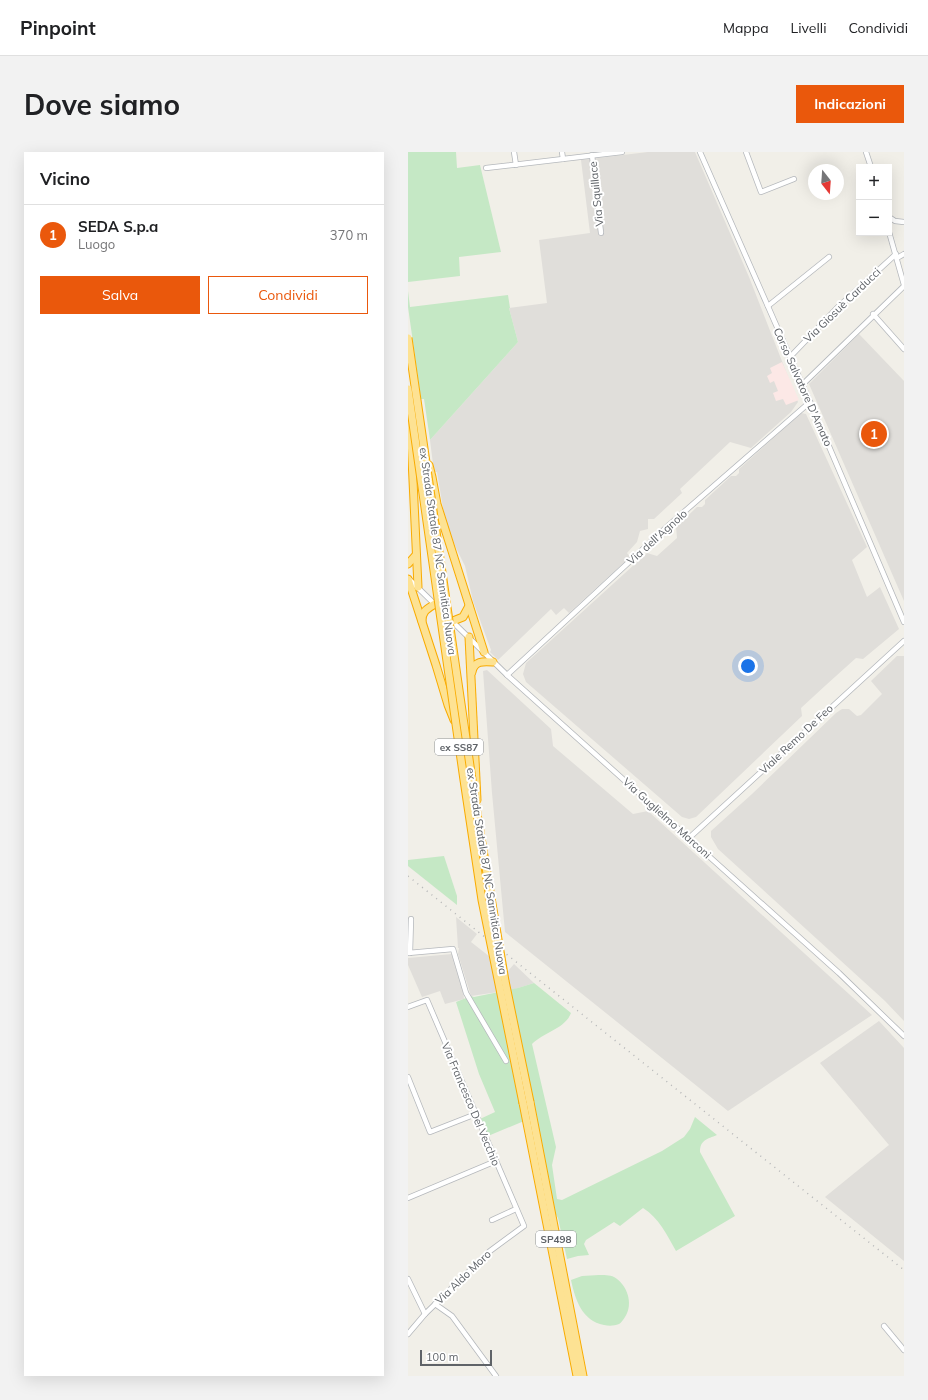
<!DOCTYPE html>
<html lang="it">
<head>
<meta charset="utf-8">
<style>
	body { margin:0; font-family:Mulish,sans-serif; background:#f2f2f2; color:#202124 }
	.controls { position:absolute; right:12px; top:12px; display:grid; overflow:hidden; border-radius:0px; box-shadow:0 4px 16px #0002 }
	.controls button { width:36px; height:36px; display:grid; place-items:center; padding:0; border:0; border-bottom:1px solid #e0e0e0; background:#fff; color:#202124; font:20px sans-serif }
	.compass { position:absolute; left:400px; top:12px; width:36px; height:36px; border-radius:50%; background:#fff; box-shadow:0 4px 16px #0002; rotate:163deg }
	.scale { position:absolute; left:12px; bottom:10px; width:72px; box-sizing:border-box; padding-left:4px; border:2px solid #5f6368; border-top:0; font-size:11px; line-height:14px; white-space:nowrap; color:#5f6368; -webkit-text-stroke:3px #fff; paint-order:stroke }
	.you { position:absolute; left:340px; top:514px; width:14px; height:14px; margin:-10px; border:3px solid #fff; border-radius:50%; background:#1a73e8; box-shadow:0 0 0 6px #1a73e833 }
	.badge { display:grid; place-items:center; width:26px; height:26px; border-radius:50%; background:#ea580c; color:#fff; font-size:13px; font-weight:700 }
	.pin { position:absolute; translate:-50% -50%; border:2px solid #fff; box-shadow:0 1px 4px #0006 }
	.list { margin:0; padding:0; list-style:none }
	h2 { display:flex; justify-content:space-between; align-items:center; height:52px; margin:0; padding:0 16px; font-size:17px }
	h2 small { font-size:13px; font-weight:400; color:#757577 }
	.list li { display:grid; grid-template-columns:26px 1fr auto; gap:12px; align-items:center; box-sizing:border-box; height:60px; padding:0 16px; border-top:1px solid #e0e0e0 }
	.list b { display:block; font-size:15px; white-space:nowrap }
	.list p { margin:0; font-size:13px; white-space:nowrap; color:#757577 }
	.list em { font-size:13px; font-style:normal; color:#757577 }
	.actions { display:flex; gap:8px; padding:12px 16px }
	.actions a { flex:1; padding:9px 0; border:1px solid #ea580c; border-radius:0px; text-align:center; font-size:14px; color:#ea580c }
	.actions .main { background:#ea580c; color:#fff }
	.map { position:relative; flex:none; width:496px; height:1224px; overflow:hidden; border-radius:0px }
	header { display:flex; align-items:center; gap:24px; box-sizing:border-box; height:56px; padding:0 20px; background:#fff; border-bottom:1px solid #e0e0e0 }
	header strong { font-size:19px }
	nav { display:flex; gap:22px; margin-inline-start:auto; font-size:14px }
	.intro { display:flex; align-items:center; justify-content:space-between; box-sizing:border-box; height:96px; padding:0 24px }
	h1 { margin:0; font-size:28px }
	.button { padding:10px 18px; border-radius:0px; background:#ea580c; color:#fff; font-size:14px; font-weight:700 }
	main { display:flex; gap:24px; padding:0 24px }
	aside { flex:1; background:#fff; border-radius:0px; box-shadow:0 4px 16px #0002 }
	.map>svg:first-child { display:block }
	.industrial { fill:#e0deda }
	.medical { fill:#fce8e6 }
	.green { fill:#c5e8c5 }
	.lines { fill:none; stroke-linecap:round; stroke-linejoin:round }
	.minor-casing { stroke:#b5b8bc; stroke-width:6 }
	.highway-casing { stroke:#f9ab00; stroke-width:9 }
	.minor { stroke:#fff; stroke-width:4.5 }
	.highway { stroke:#fde293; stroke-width:7 }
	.rail { stroke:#b6b7b8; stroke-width:1.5; stroke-dasharray:1 5; stroke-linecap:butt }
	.highway-bridge-casing { stroke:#f9ab00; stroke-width:9; stroke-linecap:butt }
	.highway-bridge { stroke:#fde293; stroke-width:7 }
	.labels { text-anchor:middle; stroke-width:4; stroke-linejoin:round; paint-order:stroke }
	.shield { fill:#fff; stroke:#8f9295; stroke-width:1 }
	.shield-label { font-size:10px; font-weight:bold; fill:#5f6368 }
	.street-label { font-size:11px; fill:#5f6368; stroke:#fff }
</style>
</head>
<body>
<header>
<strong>Pinpoint</strong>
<nav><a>Mappa</a><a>Livelli</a><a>Condividi</a></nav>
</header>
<div class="intro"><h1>Dove siamo</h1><a class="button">Indicazioni</a></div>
<main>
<aside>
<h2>Vicino<small></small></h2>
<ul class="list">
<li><span class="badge">1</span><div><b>SEDA S.p.a</b><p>Luogo</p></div><em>370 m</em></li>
</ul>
<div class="actions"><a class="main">Salva</a><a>Condividi</a></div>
</aside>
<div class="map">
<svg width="496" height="1224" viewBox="0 0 496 1224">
	<rect width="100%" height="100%" fill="#f1efe8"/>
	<g class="industrial">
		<polygon points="240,0 287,0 341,125 390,250 383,260 343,296 322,290 272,337 274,341 246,367 240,367 240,377 232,379 229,390 219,401 222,405 161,461 156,456 148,463 143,457 90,508 82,500 83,498 65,449 57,414 48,396 42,381 41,382 37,368 29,320 26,320 22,288 110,190 101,156 139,151 131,88 182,81 173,8"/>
		<polygon points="451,182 496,229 496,449 401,232"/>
		<polygon points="393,261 398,262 459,395 444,408 459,445 472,435 491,477 455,507 448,506 418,533 393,556 394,564 288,665 281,667 274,665 118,530 115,522 118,511 239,401 249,404 269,386 268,375 289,355 294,355 297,352 297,348 323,324 328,324 331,321 331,317"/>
		<polygon points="489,504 496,504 496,869 477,849 310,697 303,685 303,679 344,642 428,561 434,557 441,557 449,564 453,563 474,542 463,529"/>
		<polygon points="79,518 143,577 145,594 225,662 240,659 464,863 320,959 97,780 84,641 75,519"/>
		<polygon points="48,765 69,782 63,790 100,819 106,812 126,831 104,838 63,844 50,802 51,796 50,796"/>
		<polygon points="44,802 55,839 56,847 37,852 32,839 14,845 0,813 0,806"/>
		<polygon points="471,869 496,896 496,1109 417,1045 481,993 412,911"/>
	</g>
	<polygon class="medical" points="374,210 391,248 378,253 375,247 368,249 365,241 370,239 366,229 362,231 359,224 364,221 362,216"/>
	<g class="green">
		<polygon points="0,0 48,0 49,16 72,13 93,100 51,105 52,124 0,130"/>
		<polygon points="0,139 2,155 100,143 102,156 101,156 110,190 22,288 16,247 13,247 0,155"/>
		<polygon points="36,704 49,744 49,753 0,714 0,708"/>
		<path d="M126,831L163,861C157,877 136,880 124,892L148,995L144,1013L149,1047L154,1048L254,999L276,985L282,977L287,965L309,983C299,987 292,988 292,1000L327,1064L268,1099C259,1083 251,1066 235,1056L212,1074L206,1070L178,1088L176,1092L181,1103L170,1104L159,1107L150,1066L146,1059L128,964L80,984L72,967L87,960L71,922L48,850L63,844L66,845L110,836Z"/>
		<path d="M191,1123C195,1123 202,1123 206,1125C219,1132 226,1152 217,1165C215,1168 213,1171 211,1172C206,1174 201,1174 196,1173C174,1169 167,1147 163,1128L174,1124Z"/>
	</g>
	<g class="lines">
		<g class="minor-casing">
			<g id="minor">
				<polyline points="106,0 108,13"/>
				<polyline points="154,0 155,7"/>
				<polyline points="292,0 402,250 496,470"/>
				<polyline points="338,0 353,40 386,27"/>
				<polyline points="458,0 463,15"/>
				<polyline points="184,3 193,81"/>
				<polyline points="78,16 214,0"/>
				<polyline points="481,65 487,69 496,70"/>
				<polyline points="481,80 496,133"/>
				<polyline points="489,106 496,102"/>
				<polyline points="360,154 421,105"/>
				<polyline points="465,162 496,197"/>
				<polyline points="382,205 428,157 488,102"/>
				<polyline points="394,233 496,134"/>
				<polyline points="1,427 99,523 431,821 496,884"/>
				<polyline points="99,523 261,373 402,250"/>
				<polyline points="281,686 496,489"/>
				<polyline points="0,801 45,797 58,841 98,909"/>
				<polyline points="2,801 3,767"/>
				<polyline points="0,855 19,848 116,1074 82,1099 17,1162 0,1182"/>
				<polyline points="0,925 22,980 68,962"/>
				<polyline points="0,1046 88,1009"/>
				<polyline points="84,1068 108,1057"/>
				<polyline points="0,1127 17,1162"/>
				<polyline points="27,1152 44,1164 88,1224"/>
				<polyline points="476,1174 496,1198"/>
			</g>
		</g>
		<g class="highway-casing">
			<g id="highway">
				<polyline points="2,264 10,435"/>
				<polyline points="21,313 24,325 29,352 76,500"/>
				<polyline points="0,412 8,403"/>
				<polyline points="0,427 28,513 40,553 46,568"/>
				<path d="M14,469C14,459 19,457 27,452"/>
				<polyline points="45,469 55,465 61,454"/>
				<polyline points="61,485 69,648"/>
				<path d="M64,520C66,509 75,509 85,510"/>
				<polyline points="122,950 175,1224"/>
				<polyline points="115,951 169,1224"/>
			</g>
		</g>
		<use href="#minor" class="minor"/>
		<use href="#highway" class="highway"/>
		<polyline class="rail" points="0,724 496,1118"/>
		<g class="highway-bridge-casing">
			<g id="highway-bridge">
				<polyline points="0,186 69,662 97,829 122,950"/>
				<polyline points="0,237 56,628 74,748 115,951"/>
			</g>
		</g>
		<use href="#highway-bridge" class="highway-bridge"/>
	</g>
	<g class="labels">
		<g class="shield">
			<rect x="27" y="587" width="48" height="16" rx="3"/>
			<rect x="128" y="1079" width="40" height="16" rx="3"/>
		</g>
		<g class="shield-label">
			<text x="51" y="599">ex SS87</text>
			<text x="148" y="1091">SP498</text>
		</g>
		<g class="street-label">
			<text transform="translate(188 42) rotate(-96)" y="4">Via Squillace</text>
			<text transform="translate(434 153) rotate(-44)" y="4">Via Giosuè Carducci</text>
			<text transform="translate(395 235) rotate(66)" y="4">Corso Salvatore D'Amato</text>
			<text transform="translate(249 385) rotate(-42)" y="4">Via dell'Agnolo</text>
			<text transform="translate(30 399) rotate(82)" y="4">ex Strada Statale 87 NC Sannitica Nuova</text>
			<text transform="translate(388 587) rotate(-43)" y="4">Viale Remo De Feo</text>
			<text transform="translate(259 666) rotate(42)" y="4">Via Guglielmo Marconi</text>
			<text transform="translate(79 719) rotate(81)" y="4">ex Strada Statale 87 NC Sannitica Nuova</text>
			<text transform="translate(63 952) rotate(67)" y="4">Via Francesco Del Vecchio</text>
			<text transform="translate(55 1125) rotate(-44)" y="4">Via Aldo Moro</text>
		</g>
	</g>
</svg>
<div class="controls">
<button>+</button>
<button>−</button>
</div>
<svg class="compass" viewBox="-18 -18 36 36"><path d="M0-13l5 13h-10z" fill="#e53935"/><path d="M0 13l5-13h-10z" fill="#757577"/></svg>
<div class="scale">100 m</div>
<div class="you"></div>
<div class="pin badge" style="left:466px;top:282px">1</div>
</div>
</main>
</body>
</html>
